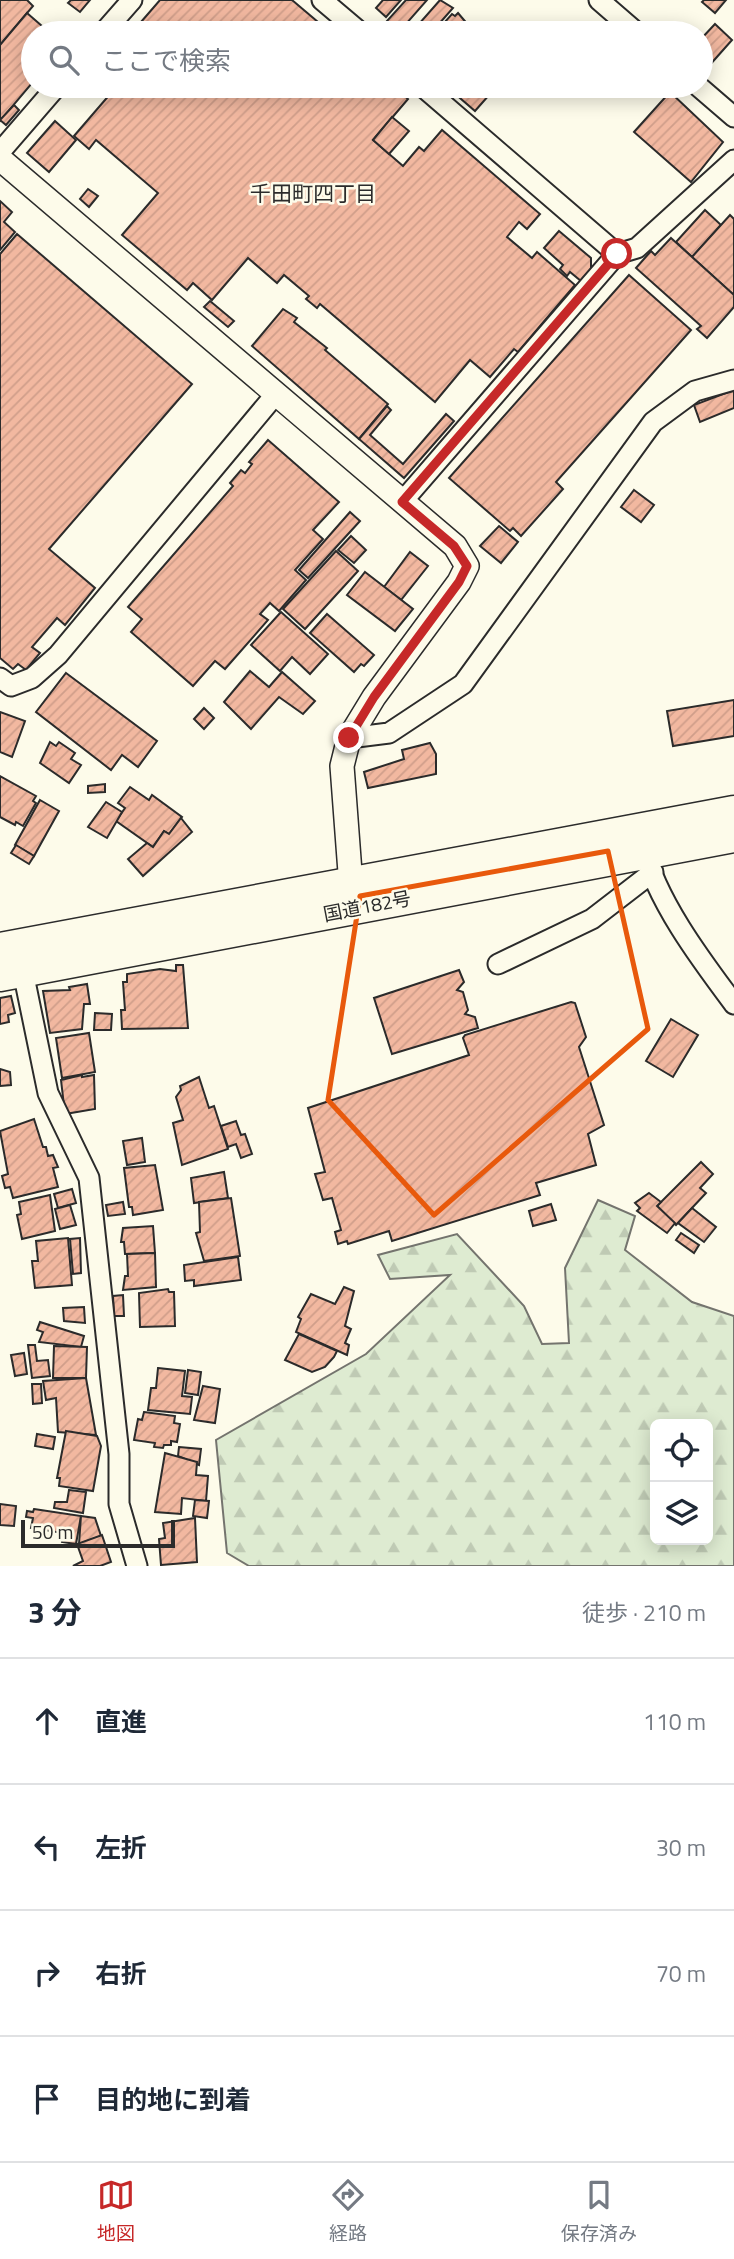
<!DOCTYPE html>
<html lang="ja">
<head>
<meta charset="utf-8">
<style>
	body { margin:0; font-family:"Titillium Web","Noto Sans JP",sans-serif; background:#f2f2f3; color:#1f2937 }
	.controls { position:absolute; right:21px; bottom:21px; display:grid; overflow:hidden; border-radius:10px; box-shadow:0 4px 18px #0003 }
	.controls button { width:63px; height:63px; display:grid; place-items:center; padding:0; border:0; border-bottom:2px solid #e0e1e3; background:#fff; color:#1f2937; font:35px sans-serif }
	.scale { position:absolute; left:21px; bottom:18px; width:154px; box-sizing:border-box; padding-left:7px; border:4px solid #2b2b2b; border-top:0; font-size:19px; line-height:24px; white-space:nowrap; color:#2b2b2b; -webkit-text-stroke:5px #fdfbea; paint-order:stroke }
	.stop { position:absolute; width:21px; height:21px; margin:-16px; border:5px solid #c62828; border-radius:50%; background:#fff }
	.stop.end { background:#c62828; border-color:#fff; box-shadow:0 2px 7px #0008 }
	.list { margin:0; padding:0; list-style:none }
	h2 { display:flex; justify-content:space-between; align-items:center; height:91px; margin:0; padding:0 28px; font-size:30px }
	h2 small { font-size:23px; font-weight:400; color:#747a83 }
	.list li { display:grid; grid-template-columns:46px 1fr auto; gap:21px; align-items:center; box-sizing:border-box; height:126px; padding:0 28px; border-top:2px solid #e0e1e3 }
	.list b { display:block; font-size:26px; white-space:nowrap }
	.list em { font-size:23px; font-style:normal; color:#747a83 }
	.icon { flex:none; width:38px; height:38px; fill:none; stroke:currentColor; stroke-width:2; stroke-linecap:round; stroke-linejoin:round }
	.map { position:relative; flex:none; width:734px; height:1566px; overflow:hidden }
	.search { position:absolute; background:#fff; box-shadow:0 4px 18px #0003; left:21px; right:21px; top:21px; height:77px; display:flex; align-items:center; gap:18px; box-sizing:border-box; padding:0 24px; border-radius:38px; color:#747a83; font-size:26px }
	.sheet { height:595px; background:#fff }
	nav { display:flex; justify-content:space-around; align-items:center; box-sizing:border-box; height:98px; border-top:2px solid #e0e1e3; background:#fff; font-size:19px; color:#747a83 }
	nav a { display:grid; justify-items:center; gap:4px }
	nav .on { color:#c62828 }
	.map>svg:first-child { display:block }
	.forest { fill:url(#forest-firs); stroke:#74746e; stroke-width:2; fill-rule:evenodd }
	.building { fill:url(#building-hatch); stroke:#2b2b2b; stroke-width:2 }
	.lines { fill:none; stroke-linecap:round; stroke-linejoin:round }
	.minor-casing { stroke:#2b2b2b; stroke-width:23 }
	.tertiary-casing { stroke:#2b2b2b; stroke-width:26 }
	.trunk-casing { stroke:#2b2b2b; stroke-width:35 }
	.minor { stroke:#fdfbea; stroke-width:19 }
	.tertiary { stroke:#fdfbea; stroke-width:23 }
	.trunk { stroke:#fdfbea; stroke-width:32 }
	.route { stroke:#c62828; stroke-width:9 }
	.marked { fill:none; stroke:#e8590c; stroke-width:5; stroke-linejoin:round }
	.labels { text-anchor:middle; stroke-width:5; stroke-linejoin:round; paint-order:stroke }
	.street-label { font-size:19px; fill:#2b2b2b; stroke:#fdfbea }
	.neighbourhood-label { font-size:21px; fill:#2b2b2b; stroke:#fdfbea }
</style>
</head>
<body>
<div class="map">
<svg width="734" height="1566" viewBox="0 0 734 1566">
	<defs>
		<pattern id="forest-firs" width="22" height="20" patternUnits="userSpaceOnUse" patternTransform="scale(1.75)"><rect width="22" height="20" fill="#deebd1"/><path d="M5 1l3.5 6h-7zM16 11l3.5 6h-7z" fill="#bfcab4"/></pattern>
		<pattern id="building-hatch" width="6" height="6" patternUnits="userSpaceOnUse" patternTransform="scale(1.75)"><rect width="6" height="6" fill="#f2b8a0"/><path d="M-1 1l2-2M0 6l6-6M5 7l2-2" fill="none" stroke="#d09e8a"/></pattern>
	</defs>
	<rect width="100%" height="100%" fill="#fdfbea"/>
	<path class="forest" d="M598,1200L635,1216L625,1250L692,1302L734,1316V1566H249L227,1553L216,1440L366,1354L450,1275L390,1279L378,1255L457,1234L524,1306L542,1344L569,1343L565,1268ZM655,1424H708V1540H655Z"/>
	<g class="building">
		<polygon points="0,0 27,0 33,6 0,45"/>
		<polygon points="71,0 90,0 80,12 68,3"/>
		<polygon points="160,0 292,0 331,33 154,33 141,22"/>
		<polygon points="383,0 401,0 386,17 376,8"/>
		<polygon points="406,0 427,0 399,32 386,22"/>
		<polygon points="440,0 453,8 431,33 411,33"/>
		<polygon points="704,0 726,0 715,13 702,2"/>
		<polygon points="27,13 50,33 33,33 33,82 0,121 0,45"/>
		<polygon points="458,13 475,33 435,33 452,14 455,16"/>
		<polygon points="715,24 732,40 708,67 701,61 701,39"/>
		<polygon points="117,86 393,86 408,99 373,140 403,166 419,147 424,151 442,130 540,214 527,229 519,222 507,237 532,258 537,252 575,285 518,352 514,349 490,377 470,360 435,402 320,304 317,308 306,299 309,296 284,275 277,283 248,258 212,300 193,283 187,290 122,235 158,193 96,140 89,149 74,136"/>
		<polygon points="446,86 497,86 475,111"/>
		<polygon points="670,92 723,142 691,182 634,132"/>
		<polygon points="14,105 19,110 6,125 0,120"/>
		<polygon points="392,117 409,131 389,154 373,140"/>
		<polygon points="55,121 76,140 49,172 27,153"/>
		<polygon points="88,189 98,196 89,207 80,199"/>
		<polygon points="0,201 12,212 4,222 15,232 0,250"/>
		<polygon points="705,210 721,225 692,257 676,242"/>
		<polygon points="730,215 734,219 734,295 692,257"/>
		<polygon points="559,231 591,258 591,269 581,281 570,272 567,276 560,269 563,265 544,248"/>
		<polygon points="17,234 192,384 49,549 95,588 65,625 57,618 32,647 40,653 26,670 18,664 13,669 0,658 0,254"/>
		<polygon points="671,238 734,295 734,307 707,338 697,329 701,326 636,268 651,251 655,255"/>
		<polygon points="629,275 691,330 556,482 563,489 521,536 513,528 510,531 449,478"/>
		<polygon points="210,301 234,321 228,327 204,307"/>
		<polygon points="283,309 297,318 294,322 327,348 325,350 388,404 359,439 252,346"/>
		<polygon points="734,390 734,408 700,422 694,405"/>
		<polygon points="387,406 391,410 370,435 403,464 446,414 454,421 404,478 359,439"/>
		<polygon points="268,440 339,502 313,530 323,539 295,570 306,580 279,611 270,603 260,614 268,620 225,669 215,661 193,686 131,632 142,619 128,607 233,486 230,483 241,470 245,473 252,464 249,462"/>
		<polygon points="634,490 654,505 641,522 621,507"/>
		<polygon points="350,512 360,521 308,578 299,570"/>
		<polygon points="499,526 518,542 501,563 480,546"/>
		<polygon points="351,536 366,550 354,563 338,550"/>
		<polygon points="336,551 358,571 305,629 283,609"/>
		<polygon points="410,552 428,566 401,600 384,587"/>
		<polygon points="365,572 413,609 395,631 347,595"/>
		<polygon points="281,612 328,654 310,674 292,657 280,671 251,645"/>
		<polygon points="327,614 374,655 364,666 361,664 354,672 310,633"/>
		<polygon points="250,671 269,687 282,672 315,701 303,714 279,697 251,729 224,702"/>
		<polygon points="66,673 157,741 138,767 122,755 111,770 36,712"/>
		<polygon points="734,700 734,736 673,746 667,711"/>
		<polygon points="204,708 214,718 204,729 194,719"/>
		<polygon points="0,712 25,721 12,757 0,752"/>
		<polygon points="50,742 56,746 59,742 75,753 71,759 81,765 69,783 40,763"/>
		<polygon points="430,743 436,754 436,774 368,788 364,772 404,759 402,750"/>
		<polygon points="0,776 36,796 33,801 36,803 23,826 16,822 15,825 0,817"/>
		<polygon points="105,784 105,792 88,793 88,786"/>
		<polygon points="130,787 149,800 152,795 182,817 169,834 164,831 153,847 116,821 125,808 118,803"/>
		<polygon points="40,800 59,811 34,856 15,845"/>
		<polygon points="106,802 122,812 107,838 88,827"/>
		<polygon points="181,818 192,832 143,876 128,859 147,843 153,847 164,831 169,834"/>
		<polygon points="16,845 34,856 29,864 11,853"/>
		<polygon points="176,965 183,965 188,1028 122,1029 121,1010 125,1010 123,982 127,982 127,974 160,969 176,971"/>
		<polygon points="459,970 464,982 457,990 463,992 468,1010 465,1014 475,1017 478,1028 392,1054 374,998"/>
		<polygon points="87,984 90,1004 84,1004 82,1029 50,1033 43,991 70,990 69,987"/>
		<polygon points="11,996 15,1013 8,1015 9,1022 0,1024 0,998"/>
		<polygon points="571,1002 575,1003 586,1037 579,1047 604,1125 588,1134 596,1165 536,1183 540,1195 392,1241 389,1231 348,1244 347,1241 338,1244 335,1232 341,1230 332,1198 323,1200 315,1174 325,1172 308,1108 469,1055 463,1038 465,1035"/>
		<polygon points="95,1013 112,1014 111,1030 94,1030"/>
		<polygon points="671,1019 698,1035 673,1077 646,1061"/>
		<polygon points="89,1033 95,1072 62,1078 56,1038"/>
		<polygon points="0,1069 10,1072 11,1085 0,1086"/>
		<polygon points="82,1075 82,1077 94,1075 95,1109 65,1114 61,1080"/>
		<polygon points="199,1077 209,1108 214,1106 228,1149 182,1165 173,1123 183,1120 176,1097 181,1090 180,1086"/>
		<polygon points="34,1119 43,1147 46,1147 48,1156 53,1155 58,1167 53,1168 58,1187 13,1198 10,1187 5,1188 2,1176 8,1174 0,1131"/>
		<polygon points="236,1121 241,1135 245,1134 252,1154 241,1158 236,1144 228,1147 221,1126"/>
		<polygon points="142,1138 145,1162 127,1165 123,1141"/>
		<polygon points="701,1162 713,1174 700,1188 706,1193 676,1225 657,1206"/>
		<polygon points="155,1165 163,1210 133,1215 132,1207 129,1207 124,1168"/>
		<polygon points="224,1172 228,1198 194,1203 191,1178"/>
		<polygon points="72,1189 76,1203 58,1208 54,1194"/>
		<polygon points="649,1193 661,1202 657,1206 675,1223 667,1233 637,1211 640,1208 635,1203"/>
		<polygon points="50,1195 55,1231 22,1239 17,1215 21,1214 19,1202"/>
		<polygon points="231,1198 240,1256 204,1261 196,1233 200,1232 199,1202"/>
		<polygon points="123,1202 125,1214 108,1216 106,1205"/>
		<polygon points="551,1204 556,1220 533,1226 529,1211"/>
		<polygon points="70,1205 76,1225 60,1229 55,1209"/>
		<polygon points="692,1208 716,1227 704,1242 678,1223"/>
		<polygon points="153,1226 155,1253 125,1254 124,1242 121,1242 123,1228"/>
		<polygon points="681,1233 699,1245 694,1253 676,1240"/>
		<polygon points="68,1238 72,1285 35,1288 32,1261 38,1261 36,1241"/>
		<polygon points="80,1238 81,1273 73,1274 70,1239"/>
		<polygon points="155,1253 156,1287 123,1290 125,1276 128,1276 127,1254"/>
		<polygon points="238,1257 241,1280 194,1286 194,1280 185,1281 184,1265"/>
		<polygon points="344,1287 354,1291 345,1326 351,1329 345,1343 349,1345 347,1355 296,1332 301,1319 298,1317 311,1294 335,1304"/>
		<polygon points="168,1289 169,1292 174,1292 175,1326 140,1327 139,1293"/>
		<polygon points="123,1295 124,1316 114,1316 113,1296"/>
		<polygon points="84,1307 85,1323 64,1321 63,1308"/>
		<polygon points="40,1322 84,1336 81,1347 39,1342 43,1332 37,1330"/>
		<polygon points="299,1334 337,1351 334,1357 325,1367 312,1372 285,1360"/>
		<polygon points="28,1345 35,1345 37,1361 48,1360 50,1376 32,1378"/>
		<polygon points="54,1346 87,1347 86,1378 53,1378"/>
		<polygon points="24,1353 27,1374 15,1376 11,1355"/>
		<polygon points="158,1368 185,1371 182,1396 192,1397 190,1414 148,1410 151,1388 156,1388"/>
		<polygon points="188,1370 201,1372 198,1395 185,1393"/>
		<polygon points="86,1378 96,1435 58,1432 56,1398 46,1400 43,1381"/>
		<polygon points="32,1384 41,1384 42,1403 33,1404"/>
		<polygon points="203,1386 220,1389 215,1423 194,1420"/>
		<polygon points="144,1412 175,1416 174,1423 180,1424 177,1442 171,1441 171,1445 164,1445 163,1448 154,1447 155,1443 134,1440 138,1419 142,1420"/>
		<polygon points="66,1431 97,1436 101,1446 93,1491 59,1486 60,1478 57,1478"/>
		<polygon points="37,1434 55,1437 53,1449 35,1446"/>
		<polygon points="179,1447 201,1449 199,1465 178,1456"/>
		<polygon points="165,1453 197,1462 196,1475 208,1476 206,1501 182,1498 181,1514 155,1512"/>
		<polygon points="69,1490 86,1492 83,1513 54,1508 55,1502 67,1502"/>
		<polygon points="195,1500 209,1501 207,1518 193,1516"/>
		<polygon points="0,1504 16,1506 14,1526 0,1525"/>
		<polygon points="34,1509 81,1516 76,1544 62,1542 63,1533 31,1528 33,1518 26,1517 27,1511 33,1512"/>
		<polygon points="81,1516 95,1518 101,1536 79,1544"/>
		<polygon points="195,1518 197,1562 161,1565 159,1539 165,1538 163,1523"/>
		<polygon points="102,1535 111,1562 100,1566 73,1566 83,1561 77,1544"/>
	</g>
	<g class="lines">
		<g class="minor-casing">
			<g id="minor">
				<polyline points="322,0 361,33"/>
				<polyline points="599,0 637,33"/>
				<polyline points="103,33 132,0"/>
				<polyline points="422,86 617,254"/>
				<polyline points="698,86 734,117"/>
				<polyline points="0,152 57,86"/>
				<polyline points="402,502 617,254 637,248 734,160"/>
				<polyline points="0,678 11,686 32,678 58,655 275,395"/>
				<polyline points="349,738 389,733 463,684 653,422 695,391 734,380"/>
				<path d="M643,845C655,899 701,960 734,1004"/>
				<polyline points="21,962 48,1093 89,1178 119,1454 119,1504 137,1566"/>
				<polyline points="498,964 592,919 653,872"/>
			</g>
		</g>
		<g class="tertiary-casing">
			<polyline id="tertiary" points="0,159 455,546 467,566 459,582 374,697 349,738 342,766 352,899"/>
		</g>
		<g class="trunk-casing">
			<g id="trunk">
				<polyline points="0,949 734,812"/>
				<polyline points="0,975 734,836"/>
			</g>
		</g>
		<use href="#minor" class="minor"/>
		<use href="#tertiary" class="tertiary"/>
		<use href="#trunk" class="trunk"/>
	</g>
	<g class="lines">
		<polyline class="route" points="349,738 374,697 459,582 467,566 454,546 402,502 617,254"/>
	</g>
	<path class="marked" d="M608,851L648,1029L434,1215L328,1100L360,896Z"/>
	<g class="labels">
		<g class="street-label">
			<text transform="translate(367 906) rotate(-11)" y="7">国道182号</text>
		</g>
		<g class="neighbourhood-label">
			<text x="313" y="201">千田町四丁目</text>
		</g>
	</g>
</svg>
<div class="controls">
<button><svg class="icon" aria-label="locate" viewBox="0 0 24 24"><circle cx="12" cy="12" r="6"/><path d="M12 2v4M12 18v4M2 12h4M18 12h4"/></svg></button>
<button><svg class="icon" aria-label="layers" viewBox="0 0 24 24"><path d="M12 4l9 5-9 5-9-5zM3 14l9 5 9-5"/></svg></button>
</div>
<div class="scale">50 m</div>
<div class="stop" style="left:617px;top:254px"></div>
<div class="stop end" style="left:349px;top:738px"></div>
<div class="search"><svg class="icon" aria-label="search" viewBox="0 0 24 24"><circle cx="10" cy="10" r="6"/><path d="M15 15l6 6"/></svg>ここで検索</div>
</div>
<section class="sheet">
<h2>3 分<small>徒歩 · 210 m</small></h2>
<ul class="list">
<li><svg class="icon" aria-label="ahead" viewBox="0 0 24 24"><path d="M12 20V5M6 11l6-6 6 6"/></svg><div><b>直進</b></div><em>110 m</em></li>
<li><svg class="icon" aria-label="left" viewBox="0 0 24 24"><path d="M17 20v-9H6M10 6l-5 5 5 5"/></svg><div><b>左折</b></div><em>30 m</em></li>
<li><svg class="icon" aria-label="right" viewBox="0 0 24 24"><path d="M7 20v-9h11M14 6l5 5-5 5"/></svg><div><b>右折</b></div><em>70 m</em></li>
<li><svg class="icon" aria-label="arrive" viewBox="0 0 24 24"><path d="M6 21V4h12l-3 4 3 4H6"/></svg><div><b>目的地に到着</b></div></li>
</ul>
</section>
<nav>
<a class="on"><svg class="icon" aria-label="map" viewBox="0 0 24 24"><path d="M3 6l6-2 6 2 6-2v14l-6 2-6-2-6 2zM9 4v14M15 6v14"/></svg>地図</a>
<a><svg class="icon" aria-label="directions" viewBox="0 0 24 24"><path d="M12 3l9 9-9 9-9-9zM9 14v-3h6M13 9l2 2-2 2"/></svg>経路</a>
<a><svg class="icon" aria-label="saved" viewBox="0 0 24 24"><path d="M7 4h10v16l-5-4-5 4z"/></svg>保存済み</a>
</nav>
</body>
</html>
